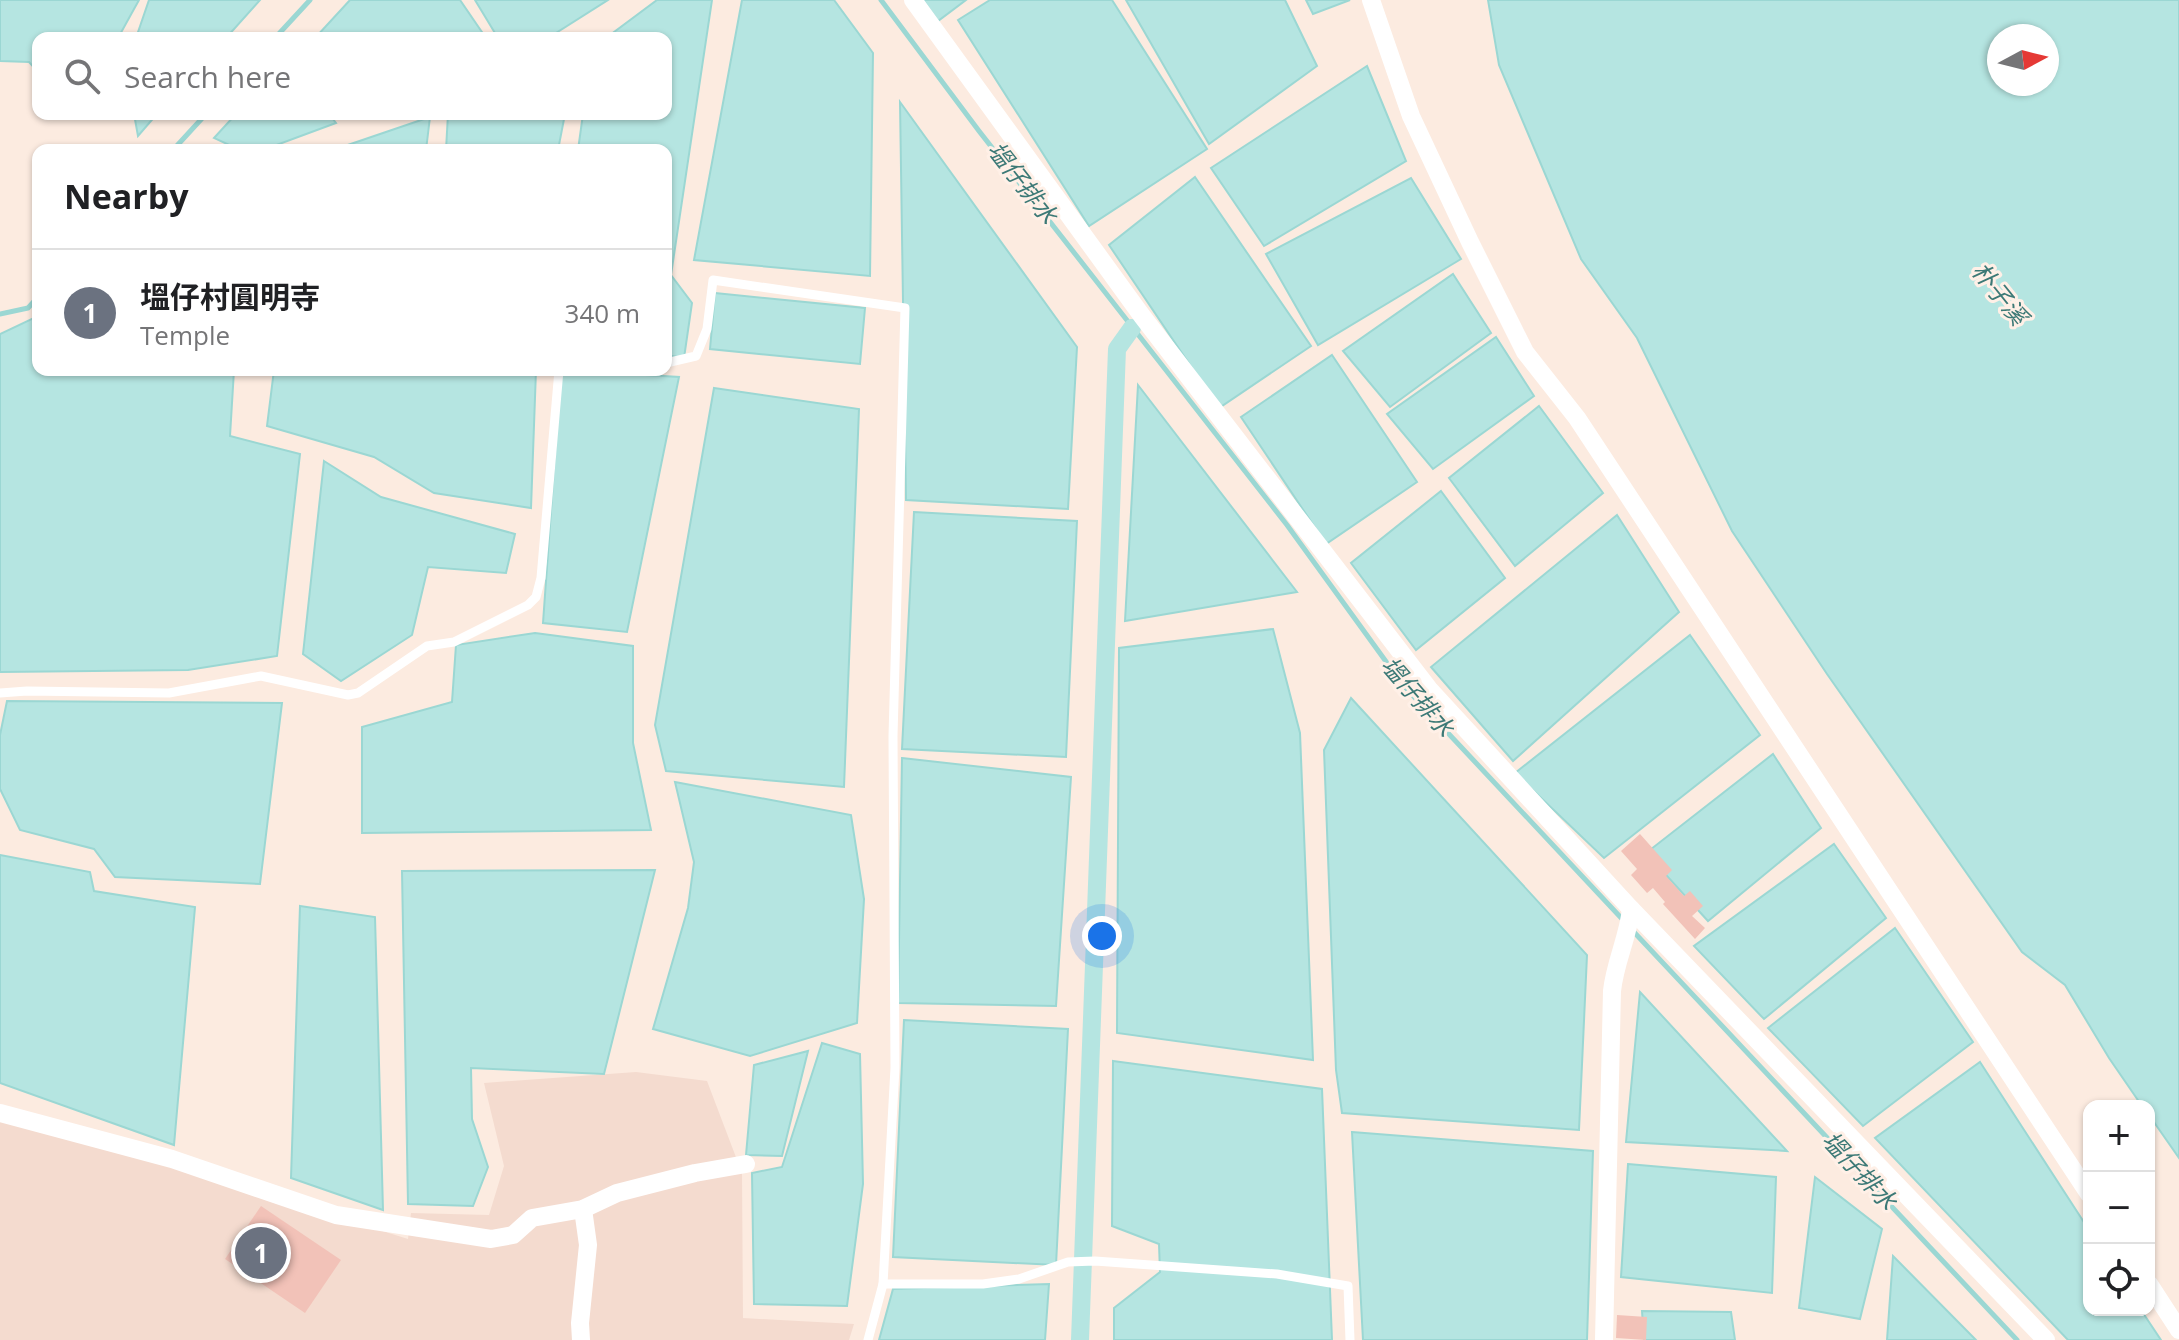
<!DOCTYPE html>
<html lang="en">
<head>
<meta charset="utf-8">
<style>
	body { margin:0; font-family:"Open Sans","Noto Sans TC",sans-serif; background:#f2f2f2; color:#202124 }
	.controls { position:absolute; right:24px; bottom:24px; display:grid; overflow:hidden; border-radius:16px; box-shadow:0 2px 6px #0004 }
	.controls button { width:72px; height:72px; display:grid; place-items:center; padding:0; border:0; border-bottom:2px solid #e0e0e0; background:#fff; color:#202124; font:40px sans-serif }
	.compass { position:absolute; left:1987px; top:24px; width:72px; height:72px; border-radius:50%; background:#fff; box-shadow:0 2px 6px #0004; rotate:83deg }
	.you { position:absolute; left:1102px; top:936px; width:28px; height:28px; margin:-20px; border:6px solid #fff; border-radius:50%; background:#1a73e8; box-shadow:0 0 0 12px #1a73e833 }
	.badge { display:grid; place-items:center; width:52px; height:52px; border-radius:50%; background:#111827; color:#fff; font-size:26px; font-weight:700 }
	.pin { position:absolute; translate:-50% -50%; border:4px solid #fff; box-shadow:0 2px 8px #0006 }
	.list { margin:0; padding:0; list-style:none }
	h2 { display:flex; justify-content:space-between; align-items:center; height:104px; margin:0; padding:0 32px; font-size:34px }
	h2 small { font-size:26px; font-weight:400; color:#757577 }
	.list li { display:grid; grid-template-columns:52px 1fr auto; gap:24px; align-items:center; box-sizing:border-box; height:128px; padding:0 32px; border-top:2px solid #e0e0e0 }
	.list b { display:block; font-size:30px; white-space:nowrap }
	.list p { margin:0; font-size:26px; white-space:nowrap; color:#757577 }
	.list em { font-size:26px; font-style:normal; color:#757577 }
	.icon { flex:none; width:44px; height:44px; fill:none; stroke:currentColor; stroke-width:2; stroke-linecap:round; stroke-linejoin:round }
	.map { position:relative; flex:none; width:2179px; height:1340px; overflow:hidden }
	.search { position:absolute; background:#fff; box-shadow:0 2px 6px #0004; left:32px; top:32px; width:640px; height:88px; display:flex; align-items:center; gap:20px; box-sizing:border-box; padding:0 28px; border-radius:16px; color:#757577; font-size:30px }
	.panel { position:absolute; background:#fff; box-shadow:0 2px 6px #0004; left:32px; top:144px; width:640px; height:232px; border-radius:16px }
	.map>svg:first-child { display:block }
	.residential { fill:#f4dbcf }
	.water { fill:#b5e5e1; stroke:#9bd7d3; stroke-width:2; fill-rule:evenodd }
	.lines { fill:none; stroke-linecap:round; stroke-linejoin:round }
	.stream { stroke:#9bd7d3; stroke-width:5 }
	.canal { stroke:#b5e5e1; stroke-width:18 }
	.building { fill:#f2c2b8 }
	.service { stroke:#fff; stroke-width:9 }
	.minor { stroke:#fff; stroke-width:18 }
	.labels { text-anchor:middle; stroke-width:6; stroke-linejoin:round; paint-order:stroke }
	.water-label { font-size:24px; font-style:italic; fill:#3c7976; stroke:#fff0e7 }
</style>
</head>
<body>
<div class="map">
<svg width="2179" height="1340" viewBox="0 0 2179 1340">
	<rect width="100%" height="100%" fill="#fcebe0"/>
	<polygon class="residential" points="636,1072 707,1081 742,1173 743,1318 854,1324 849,1340 0,1340 0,1111 408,1239 411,1213 489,1215 504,1166 484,1083"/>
	<g class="water">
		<polygon points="0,0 139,0 118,38 38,38 38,72 29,62 0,61"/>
		<polygon points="149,0 260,0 226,38 136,38"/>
		<polygon points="350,0 460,0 486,38 315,38"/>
		<polygon points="475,0 608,0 548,38 498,38"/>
		<polygon points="657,0 712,0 671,275 692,303 684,358 666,355 666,150 578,150 583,114 666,114 666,38 606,38"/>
		<polygon points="742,0 834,0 873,53 870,276 694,260"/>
		<polygon points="923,0 966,0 938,21"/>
		<polygon points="990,0 1112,0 1207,149 1089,226 958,20"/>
		<polygon points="1126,0 1285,0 1317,66 1209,144"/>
		<polygon points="1306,0 1350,0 1313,14"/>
		<path d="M1488,0H2179V1158L2149,1115V1106H2142L2109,1058L2065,985L2022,952L1827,674L1732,531L1637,338L1581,259L1499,65ZM2047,36V84H1999V36Z"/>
		<polygon points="1367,66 1406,161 1264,246 1211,168"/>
		<polygon points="900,102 1077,347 1068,509 906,500"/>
		<polygon points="134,114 157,114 138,136"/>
		<polygon points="236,114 329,114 336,123 263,150 240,150 214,138"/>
		<polygon points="448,114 565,114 558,150 446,150"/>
		<polygon points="430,117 426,150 333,150"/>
		<polygon points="1195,177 1311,346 1219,408 1109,245"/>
		<polygon points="1411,178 1461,259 1318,345 1266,254"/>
		<polygon points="1453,274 1491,333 1390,407 1343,351"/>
		<polygon points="715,293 865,308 860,364 710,349"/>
		<polygon points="38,316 38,370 234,370 230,436 300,454 277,656 188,670 0,672 0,334"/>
		<polygon points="1496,337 1534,396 1433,469 1387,414"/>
		<polygon points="1332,355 1417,482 1326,544 1241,417"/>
		<polygon points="274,370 536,370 531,508 434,493 374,457 267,426"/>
		<polygon points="561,370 679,377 627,632 543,623"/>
		<polygon points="1138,385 1297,592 1125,621"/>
		<polygon points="714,388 859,409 844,787 666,771 655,725"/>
		<polygon points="1539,406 1603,493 1515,566 1449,478"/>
		<polygon points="324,461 381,497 515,534 506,573 428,567 412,635 341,681 303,654"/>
		<polygon points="1441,491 1505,578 1416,650 1351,563"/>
		<polygon points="914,512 1077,521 1066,757 902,749"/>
		<polygon points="1617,515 1679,612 1513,761 1431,667"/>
		<polygon points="1273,629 1300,733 1313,1060 1117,1033 1119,648"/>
		<polygon points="535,633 633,646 633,743 651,830 362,833 362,727 452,702 456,645"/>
		<polygon points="1690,635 1760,735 1604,858 1515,773"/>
		<polygon points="1351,698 1587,955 1579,1130 1342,1113 1336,1070 1324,750"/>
		<polygon points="7,701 282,703 260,884 115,877 94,849 20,830 0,789 0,735"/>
		<polygon points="1773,754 1821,828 1708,921 1646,853"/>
		<polygon points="902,758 1071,777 1056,1006 898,1003"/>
		<polygon points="675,782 851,815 864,899 857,1023 750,1056 653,1029 688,908 694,862"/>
		<polygon points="1834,844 1886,918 1764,1019 1694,946"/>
		<polygon points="0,855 90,872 94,891 195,907 174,1145 0,1083"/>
		<polygon points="655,870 604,1074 471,1068 472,1119 488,1167 473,1206 408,1204 402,871"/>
		<polygon points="300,906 375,917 383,1210 291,1178"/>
		<polygon points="1895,928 1973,1042 1863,1126 1768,1028"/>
		<polygon points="1640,992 1787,1151 1626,1142"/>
		<polygon points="904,1020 1068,1029 1056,1265 893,1257"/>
		<polygon points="822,1043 860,1054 863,1184 847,1306 754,1304 752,1173 782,1167"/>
		<polygon points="808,1051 782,1156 746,1155 754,1065"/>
		<polygon points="1113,1061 1322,1089 1332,1340 1114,1340 1114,1308 1160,1272 1159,1244 1112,1226"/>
		<polygon points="1980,1062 2089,1230 2089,1310 2141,1310 2161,1340 2068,1340 1875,1138"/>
		<polygon points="1352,1132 1593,1151 1587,1340 1363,1340"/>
		<polygon points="1628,1164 1776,1177 1772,1293 1621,1277"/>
		<polygon points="1815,1177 1882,1229 1860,1319 1799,1308"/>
		<polygon points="1893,1256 1976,1340 1887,1340"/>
		<polygon points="1049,1284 1045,1340 879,1340 893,1289"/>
		<polygon points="1642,1311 1731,1312 1735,1340 1644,1340"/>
	</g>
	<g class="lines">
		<g class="stream">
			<polyline points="881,0 979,131 1287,525 1403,685 1625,922"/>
			<polyline points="275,38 310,0"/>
			<polyline points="173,150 206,114"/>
			<polyline points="0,314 28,308 38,297"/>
			<polyline points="1632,930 2017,1340"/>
		</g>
		<polyline class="canal" points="1080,1340 1117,349 1132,328"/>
	</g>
	<g class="building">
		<polygon points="1640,834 1672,870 1666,876 1684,896 1690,891 1703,906 1692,916 1705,928 1695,939 1663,904 1665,902 1653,888 1647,893 1631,875 1637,869 1621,851"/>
		<polygon points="261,1206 341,1260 305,1313 225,1259"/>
		<polygon points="1617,1315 1647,1317 1646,1340 1616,1338"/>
	</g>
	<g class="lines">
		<g class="service">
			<polyline points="666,363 696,356 707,329 713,280 905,308 893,736 895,1068 883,1284 868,1340"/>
			<polyline points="0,693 27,691 169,693 261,676 348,695 358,693 427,646 454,642 528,605 536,597 541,578 559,370"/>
			<polyline points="883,1284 983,1284 1019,1279 1068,1262 1095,1261 1277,1274 1348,1286 1350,1340"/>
		</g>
		<g class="minor">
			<polyline points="913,0 1142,316 1429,689 1631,909 2046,1340"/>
			<polyline points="1371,0 1411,116 1470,242 1525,352 1577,418 2089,1194"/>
			<polyline points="0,1113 172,1159 336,1215 491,1239 513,1235 532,1218 583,1209 617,1193 695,1173 746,1164"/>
			<polyline points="2149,1284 2179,1330"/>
			<polyline points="581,1340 580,1323 588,1245 583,1209"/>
			<path d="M1604,1340L1612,991C1615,962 1628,938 1631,909"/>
		</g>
	</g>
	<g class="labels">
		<g class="water-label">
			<text transform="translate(1022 183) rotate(52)" y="8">塭仔排水</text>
			<text transform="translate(1999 294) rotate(51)" y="8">朴子溪</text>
			<text transform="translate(1417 697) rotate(49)" y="8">塭仔排水</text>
			<text transform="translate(1859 1171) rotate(47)" y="8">塭仔排水</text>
		</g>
	</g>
</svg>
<div class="controls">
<button>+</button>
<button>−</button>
<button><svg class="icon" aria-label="locate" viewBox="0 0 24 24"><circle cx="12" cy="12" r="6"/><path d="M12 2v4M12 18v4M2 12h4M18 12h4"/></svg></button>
</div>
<svg class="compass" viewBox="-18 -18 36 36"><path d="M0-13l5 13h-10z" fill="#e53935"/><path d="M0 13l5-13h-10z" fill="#757577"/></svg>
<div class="you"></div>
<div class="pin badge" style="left:261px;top:1253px;background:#6b7280">1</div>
<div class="search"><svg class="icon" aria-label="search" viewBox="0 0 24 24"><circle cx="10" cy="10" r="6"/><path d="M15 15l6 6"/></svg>Search here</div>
<section class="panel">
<h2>Nearby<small></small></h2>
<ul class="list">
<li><span class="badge" style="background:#6b7280">1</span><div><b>塭仔村圓明寺</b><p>Temple</p></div><em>340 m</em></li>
</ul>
</section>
</div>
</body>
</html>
